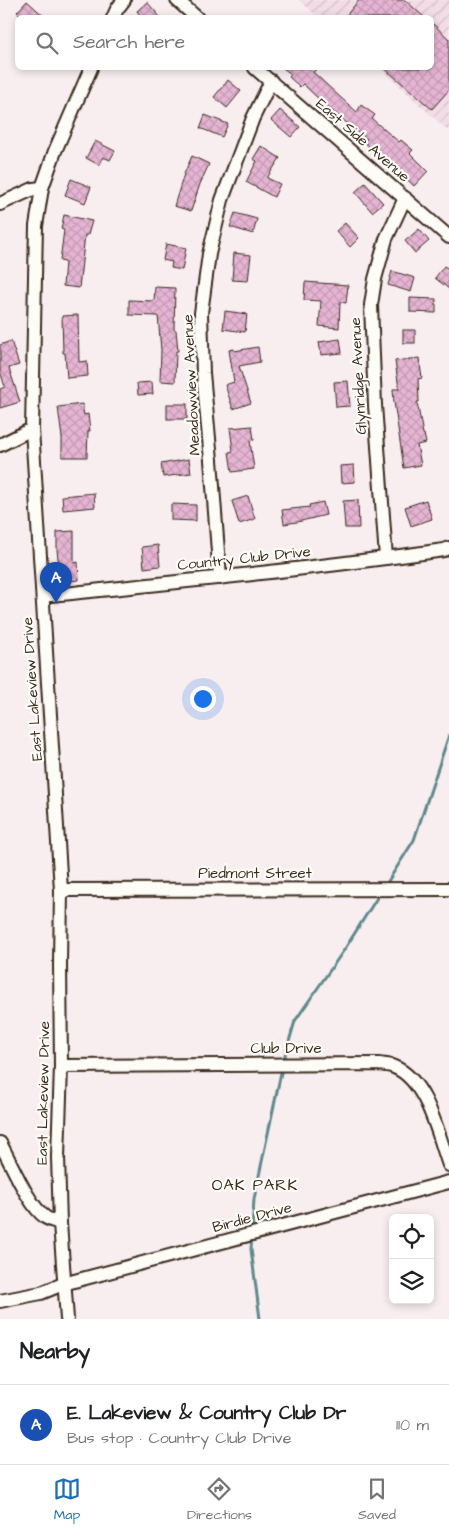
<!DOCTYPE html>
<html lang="en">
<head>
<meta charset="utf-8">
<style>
	body { margin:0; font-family:"Architects Daughter",sans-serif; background:#f2f2f2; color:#202124 }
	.controls { position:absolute; right:15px; bottom:15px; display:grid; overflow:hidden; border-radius:8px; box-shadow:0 2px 8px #0003 }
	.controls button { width:45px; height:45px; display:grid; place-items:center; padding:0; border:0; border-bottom:1px solid #e0e0e0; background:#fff; color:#202124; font:25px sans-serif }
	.you { position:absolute; left:202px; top:698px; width:18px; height:18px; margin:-12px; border:4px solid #fff; border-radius:50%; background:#1a73e8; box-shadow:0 0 0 8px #1a73e833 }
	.badge { display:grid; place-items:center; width:32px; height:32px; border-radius:50%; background:#1f6fb2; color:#fff; font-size:16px; font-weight:700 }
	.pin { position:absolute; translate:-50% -41px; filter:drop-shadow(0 1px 2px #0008) }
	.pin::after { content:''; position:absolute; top:26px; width:18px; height:15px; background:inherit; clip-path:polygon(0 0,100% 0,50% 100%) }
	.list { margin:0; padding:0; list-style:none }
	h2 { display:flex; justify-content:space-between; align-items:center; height:65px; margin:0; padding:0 20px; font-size:21px }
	h2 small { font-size:16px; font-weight:400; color:#757577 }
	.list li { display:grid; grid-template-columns:32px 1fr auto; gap:15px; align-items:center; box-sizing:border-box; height:80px; padding:0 20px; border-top:1px solid #e0e0e0 }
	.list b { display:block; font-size:19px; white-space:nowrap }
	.list p { margin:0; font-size:16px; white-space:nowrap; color:#757577 }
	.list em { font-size:16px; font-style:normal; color:#757577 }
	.icon { flex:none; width:28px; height:28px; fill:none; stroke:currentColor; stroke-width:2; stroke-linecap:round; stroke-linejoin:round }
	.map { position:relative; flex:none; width:449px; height:1319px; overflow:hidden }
	.search { position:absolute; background:#fff; box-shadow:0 2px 8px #0003; left:15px; right:15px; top:15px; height:55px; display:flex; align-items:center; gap:12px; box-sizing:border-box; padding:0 18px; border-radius:8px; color:#757577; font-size:19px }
	.sheet { height:145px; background:#fff }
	nav { display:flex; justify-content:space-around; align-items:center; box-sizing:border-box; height:70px; border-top:1px solid #e0e0e0; background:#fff; font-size:14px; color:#757577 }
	nav a { display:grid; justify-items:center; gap:2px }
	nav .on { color:#1f6fb2 }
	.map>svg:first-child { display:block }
	.industrial { fill:url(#industrial-furrows) }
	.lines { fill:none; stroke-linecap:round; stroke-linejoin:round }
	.stream { stroke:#60898b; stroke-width:3 }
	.building { fill:url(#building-cross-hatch); stroke:#3b2a1e }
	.minor-casing { stroke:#3b2a1e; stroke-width:16 }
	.minor { stroke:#fdfcf7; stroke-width:12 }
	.labels { text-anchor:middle; stroke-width:4.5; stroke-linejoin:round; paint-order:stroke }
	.street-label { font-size:15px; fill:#3b2a1e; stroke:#fdfcf7 }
	.neighbourhood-label { font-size:16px; letter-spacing:1px; fill:#3b2a1e; stroke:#fdfcf7 }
</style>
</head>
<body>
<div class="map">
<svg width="449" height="1319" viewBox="0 0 449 1319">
	<defs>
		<pattern id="industrial-furrows" width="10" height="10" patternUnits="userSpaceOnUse" patternTransform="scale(1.25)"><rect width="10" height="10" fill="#f2dde7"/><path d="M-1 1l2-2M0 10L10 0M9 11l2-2" fill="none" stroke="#d0bec6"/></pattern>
		<pattern id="building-cross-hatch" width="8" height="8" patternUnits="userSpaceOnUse" patternTransform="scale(1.25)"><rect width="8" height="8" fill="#e5b4d3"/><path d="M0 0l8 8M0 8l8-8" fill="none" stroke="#c59bb5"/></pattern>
	</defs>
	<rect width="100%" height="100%" fill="#f8eef0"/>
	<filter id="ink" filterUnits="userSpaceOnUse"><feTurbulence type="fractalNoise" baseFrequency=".02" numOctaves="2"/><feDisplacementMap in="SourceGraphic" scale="10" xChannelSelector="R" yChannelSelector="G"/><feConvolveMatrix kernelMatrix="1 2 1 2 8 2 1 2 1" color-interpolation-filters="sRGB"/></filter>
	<g filter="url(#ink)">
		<polygon class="industrial" points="299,0 449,0 449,129 447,130 380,68 432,68 432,18 318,17"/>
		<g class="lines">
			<g class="stream">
				<polyline points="385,886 414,840 449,735"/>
				<polyline points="283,1062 295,1021 346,947 380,893"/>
				<polyline points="252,1231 254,1199 282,1068"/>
				<polyline points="252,1237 251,1249 260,1319"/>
			</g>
		</g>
		<g class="building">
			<polygon points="359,0 405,0 425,18 344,18"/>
			<polygon points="27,1 46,18 23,18 17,12"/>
			<polygon points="147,2 161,18 142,18 137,11"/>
			<polygon points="432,23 449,39 449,90 432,109 384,68 432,68"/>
			<polygon points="283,68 318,68 313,72 340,97 357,112 361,105 375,115 372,119 399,142 401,140 413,150 410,153 428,171 414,186 396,169 395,170 384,161 385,160 364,142 367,139 347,125 348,124 324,104 303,84 300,87 289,77 291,74"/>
			<polygon points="228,80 241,91 227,108 214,97"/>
			<polygon points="280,110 300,127 291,137 271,120"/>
			<polygon points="205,115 228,124 222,137 200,128"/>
			<polygon points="95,141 115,151 110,160 103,157 99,165 86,158"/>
			<polygon points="261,146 280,158 267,178 280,184 274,197 246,182 257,161 253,159"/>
			<polygon points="192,156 209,164 200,184 191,211 174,206 184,174"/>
			<polygon points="71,179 91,187 85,203 65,195"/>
			<polygon points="365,183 383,203 372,212 355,192"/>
			<polygon points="235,213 257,219 253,234 230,227"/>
			<polygon points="64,215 92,221 88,235 85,235 79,288 63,286 65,262 60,261 64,230 61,229"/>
			<polygon points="345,223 359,238 350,247 336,231"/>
			<polygon points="419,229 429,241 415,253 405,241"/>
			<polygon points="166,244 186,248 182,270 171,268 172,262 163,260"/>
			<polygon points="234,253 251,255 248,281 232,280"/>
			<polygon points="444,266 449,269 449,289 435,278"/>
			<polygon points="392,271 415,278 411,292 388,285"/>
			<polygon points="305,282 348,285 346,303 340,302 339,328 319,326 321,301 304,300"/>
			<polygon points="155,287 175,288 174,330 176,330 178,351 176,351 175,382 160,381 161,350 158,316 129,315 129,300 154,301"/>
			<polygon points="410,298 436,299 436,313 410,312"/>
			<polygon points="225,311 247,314 245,332 223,329"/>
			<polygon points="78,315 79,362 87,361 88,376 67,378 65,353 63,353 62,316"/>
			<rect x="403" y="330" width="12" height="13"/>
			<polygon points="340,339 342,353 321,355 319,342"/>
			<polygon points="11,341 19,365 9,368 20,402 0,408 0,389 5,387 0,371 0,345"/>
			<polygon points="258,347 260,362 239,366 251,403 233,409 225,385 234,382 229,350 234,349 234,351"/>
			<polygon points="419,358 422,378 418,379 419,402 417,402 423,434 424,434 426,443 417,445 421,465 404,468 394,402 393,389 399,389 395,361"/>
			<polygon points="348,381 350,406 336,407 334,382"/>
			<polygon points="152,382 153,394 138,395 137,383"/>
			<polygon points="82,404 84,415 88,414 90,431 88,431 87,457 62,457 62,438 58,407"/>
			<rect x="167" y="404" width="20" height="15"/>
			<polygon points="252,426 254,440 250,441 254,469 232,472 229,452 233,451 230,428"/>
			<polygon points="189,459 191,473 163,477 161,464"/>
			<polygon points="354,465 355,482 341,483 340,466"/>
			<polygon points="94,493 95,507 63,510 62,496"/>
			<polygon points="248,496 255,519 239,524 232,501"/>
			<polygon points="358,500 359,528 345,528 343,501"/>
			<polygon points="426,500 432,519 411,526 405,507"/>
			<polygon points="323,502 326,515 297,522 284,524 282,510 310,507 309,505"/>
			<polygon points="171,504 196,505 196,521 171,520"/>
			<polygon points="74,531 74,563 78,562 79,580 61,582 57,550 57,532"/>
			<polygon points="158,545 160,566 144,568 142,547"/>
		</g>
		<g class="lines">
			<g class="minor-casing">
				<g id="minor">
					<polyline points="177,0 197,18"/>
					<polyline points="113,18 117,9 124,0"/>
					<polyline points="255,68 449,237"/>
					<polyline points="0,204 33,189 42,188"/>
					<polyline points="0,445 32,429"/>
					<polyline points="386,558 375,405 371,305 375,279 386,239 405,198"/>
					<polyline points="220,578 211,460 203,373 201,313 209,254 222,200 253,118 271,81"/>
					<path d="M43,596C177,582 311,569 444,550L449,548"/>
					<polyline points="61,890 449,889"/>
					<path d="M61,1066L379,1064C384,1065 390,1065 394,1067C427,1080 438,1135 449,1165"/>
					<path d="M0,1143C11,1162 28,1205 45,1217C49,1220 55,1221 60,1223"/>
					<polyline points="0,1301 41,1293 63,1284 449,1182"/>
					<polyline points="67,1319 60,1223 58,1157 61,1066 60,964 61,890 32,429 36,226 42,188 55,151 91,68"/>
				</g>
			</g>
			<use href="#minor" class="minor"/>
		</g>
	</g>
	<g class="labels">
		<g class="street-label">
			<text transform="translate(363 140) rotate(41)" y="5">East Side Avenue</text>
			<text transform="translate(358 376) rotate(-93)" y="5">Glynridge Avenue</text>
			<text transform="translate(191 385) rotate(-93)" y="5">Meadowview Avenue</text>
			<text transform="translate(244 558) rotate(-6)" y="5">Country Club Drive</text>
			<text transform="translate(32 689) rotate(-94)" y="5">East Lakeview Drive</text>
			<text x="255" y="878">Piedmont Street</text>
			<text x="286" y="1053">Club Drive</text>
			<text transform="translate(43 1093) rotate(-89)" y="5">East Lakeview Drive</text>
			<text transform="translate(252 1217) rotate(-15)" y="5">Birdie Drive</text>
		</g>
		<g class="neighbourhood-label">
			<text x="255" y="1190">OAK PARK</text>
		</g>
	</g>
</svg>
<div class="controls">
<button><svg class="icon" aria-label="locate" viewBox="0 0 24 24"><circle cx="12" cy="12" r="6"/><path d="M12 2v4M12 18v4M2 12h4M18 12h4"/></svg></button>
<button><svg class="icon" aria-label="layers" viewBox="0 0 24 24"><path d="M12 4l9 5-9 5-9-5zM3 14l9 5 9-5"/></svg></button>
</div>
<div class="you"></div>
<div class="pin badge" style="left:56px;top:603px;background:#1a4fb4">A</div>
<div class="search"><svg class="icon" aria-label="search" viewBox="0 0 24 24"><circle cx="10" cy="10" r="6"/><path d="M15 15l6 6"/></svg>Search here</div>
</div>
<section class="sheet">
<h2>Nearby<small></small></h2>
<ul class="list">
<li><span class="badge" style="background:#1a4fb4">A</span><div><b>E. Lakeview &amp; Country Club Dr</b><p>Bus stop · Country Club Drive</p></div><em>110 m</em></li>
</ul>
</section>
<nav>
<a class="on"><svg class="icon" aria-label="map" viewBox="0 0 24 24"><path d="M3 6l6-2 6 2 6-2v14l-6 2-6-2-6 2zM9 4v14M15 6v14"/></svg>Map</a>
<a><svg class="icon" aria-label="directions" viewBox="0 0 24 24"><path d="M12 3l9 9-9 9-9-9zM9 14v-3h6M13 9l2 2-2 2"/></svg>Directions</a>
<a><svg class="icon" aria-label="saved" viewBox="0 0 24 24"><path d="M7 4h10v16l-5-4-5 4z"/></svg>Saved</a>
</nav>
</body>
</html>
